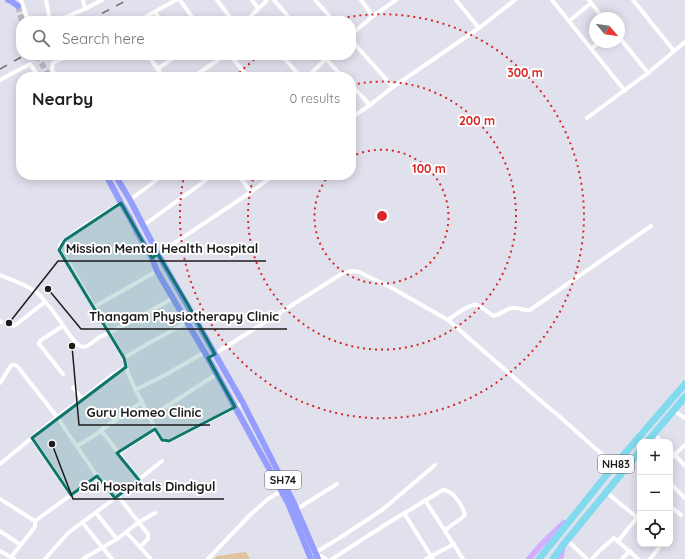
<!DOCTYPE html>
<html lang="en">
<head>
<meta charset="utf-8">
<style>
	body { margin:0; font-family:Quicksand,sans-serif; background:#f2f2f2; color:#202124 }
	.controls { position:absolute; right:12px; bottom:12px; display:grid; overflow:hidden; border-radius:8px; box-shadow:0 2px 10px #0003 }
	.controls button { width:36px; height:36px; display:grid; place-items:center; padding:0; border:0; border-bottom:1px solid #e0e0e0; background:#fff; color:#202124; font:20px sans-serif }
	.compass { position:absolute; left:589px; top:12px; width:36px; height:36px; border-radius:50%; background:#fff; box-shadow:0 2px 10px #0003; rotate:119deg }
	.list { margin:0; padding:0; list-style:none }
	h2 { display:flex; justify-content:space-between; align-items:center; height:52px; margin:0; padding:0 16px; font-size:17px }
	h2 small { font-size:13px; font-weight:400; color:#757577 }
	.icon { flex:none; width:22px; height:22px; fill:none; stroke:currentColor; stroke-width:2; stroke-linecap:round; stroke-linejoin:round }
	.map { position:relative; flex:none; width:685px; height:559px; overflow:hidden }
	.search { position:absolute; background:#fff; box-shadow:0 2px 10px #0003; left:16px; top:16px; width:340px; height:44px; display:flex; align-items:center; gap:10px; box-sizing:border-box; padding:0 14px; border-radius:16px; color:#757577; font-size:15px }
	.panel { position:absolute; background:#fff; box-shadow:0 2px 10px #0003; left:16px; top:72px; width:340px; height:108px; border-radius:16px }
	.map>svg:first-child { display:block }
	.water { fill:#e0c49d }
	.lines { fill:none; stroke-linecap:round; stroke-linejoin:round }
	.primary-tunnel { stroke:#babac4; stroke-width:6; stroke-dasharray:6 3; stroke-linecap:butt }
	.street { stroke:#fff; stroke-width:4 }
	.secondary { stroke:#cfaffe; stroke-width:6 }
	.primary { stroke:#959dff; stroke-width:6 }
	.highway { stroke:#81daed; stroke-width:7 }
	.rail { stroke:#6a6a6a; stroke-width:1.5; stroke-dasharray:8 8; stroke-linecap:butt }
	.marked { fill:#0f766e; fill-opacity:0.2; stroke:#0f766e; stroke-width:3; stroke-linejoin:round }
	.ring { fill:none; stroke:#d62828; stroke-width:2; stroke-dasharray:2 4 }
	.labels { text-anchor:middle; stroke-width:4; stroke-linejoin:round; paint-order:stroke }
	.shield { fill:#fff; stroke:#606060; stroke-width:1 }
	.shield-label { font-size:11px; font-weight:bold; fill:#1c1c1c }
	.centre { fill:#d62828; stroke:#fff; stroke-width:2 }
	.ring-label { font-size:12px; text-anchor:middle; font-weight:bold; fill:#d62828; stroke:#fff; stroke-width:4; stroke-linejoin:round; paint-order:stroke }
	.leader { fill:none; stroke:#1c1c1c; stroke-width:1.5 }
	.callout-dot { fill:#1c1c1c; stroke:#fff; stroke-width:1.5 }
	.callout-label { font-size:13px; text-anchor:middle; font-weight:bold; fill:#1c1c1c; stroke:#fff; stroke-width:4; stroke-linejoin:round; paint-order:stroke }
</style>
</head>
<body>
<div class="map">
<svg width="685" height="559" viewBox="0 0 685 559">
	<rect width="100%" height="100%" fill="#e1e1ee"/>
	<polygon class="water" points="246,552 250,559 214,559 217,556"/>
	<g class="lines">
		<g class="primary-tunnel">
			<polyline points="18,6 22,21"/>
			<polyline points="37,55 49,77"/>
		</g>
		<g class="street">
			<polyline points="21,0 28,21"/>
			<polyline points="46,0 50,21"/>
			<polyline points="83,0 85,9"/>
			<polyline points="180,0 195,21"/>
			<polyline points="217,0 233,21"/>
			<polyline points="252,0 258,8"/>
			<polyline points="274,0 292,21"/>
			<polyline points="315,0 334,21"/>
			<polyline points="456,0 479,28"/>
			<polyline points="552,0 625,91"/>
			<polyline points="589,0 603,18"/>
			<polyline points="633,0 674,51"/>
			<polyline points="155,12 161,21"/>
			<polyline points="373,16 396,0"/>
			<polyline points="56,21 85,9 102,0"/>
			<polyline points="138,21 176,0"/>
			<polyline points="250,21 248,19 267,0"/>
			<polyline points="569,21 591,3"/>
			<polyline points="351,35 373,16 361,0"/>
			<polyline points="619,37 648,73"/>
			<polyline points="351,40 393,87"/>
			<polyline points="591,49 600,42"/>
			<polyline points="148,55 163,77"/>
			<polyline points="230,55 248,77"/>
			<polyline points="281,55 301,77"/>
			<polyline points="323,55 326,59 330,55"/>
			<polyline points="157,69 178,55"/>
			<polyline points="55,77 52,69 53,63 69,55"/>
			<polyline points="193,77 225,55"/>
			<polyline points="307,77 326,59 343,77"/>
			<polyline points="0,80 30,64 39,77"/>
			<polyline points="351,85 370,105 351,118"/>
			<polyline points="370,105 393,87 479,28 515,0"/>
			<polyline points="587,118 648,73 685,42"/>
			<polyline points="238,175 251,192 274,175"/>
			<polyline points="130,200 163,175"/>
			<polyline points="121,203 81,228 65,240 60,245 59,250 71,267 94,307 157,271"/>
			<polyline points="144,225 213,175"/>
			<polyline points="152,258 251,192"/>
			<path d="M0,275C12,280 26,284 36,292C46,300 53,312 61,322C65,328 75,346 83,347C88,347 94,341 98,338C124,326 149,312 173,298"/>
			<path d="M94,307L124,358C128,379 140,397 149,416C153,424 156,433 162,440L166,441H169L243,403"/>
			<path d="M448,320C454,316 470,303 477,305C482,307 489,313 493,316C500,315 505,309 512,308C518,307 524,311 530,310L651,226"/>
			<polyline points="0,321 1,322"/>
			<polyline points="14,326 45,302"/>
			<polyline points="124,358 149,343 195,318"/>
			<polyline points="208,358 343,273 353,271 359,272 392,288 448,320 533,394 548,407 559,416 605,457"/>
			<polyline points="63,374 39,344 39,343 41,340 63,326"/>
			<polyline points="0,383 10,367 12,365 15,365 18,367 57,417 97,476 115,498"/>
			<polyline points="73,387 82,399"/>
			<polyline points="135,390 167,374 205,352"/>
			<polyline points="674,411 685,418"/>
			<polyline points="150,417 217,374"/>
			<polyline points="101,430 139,480"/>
			<polyline points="654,434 662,442"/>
			<polyline points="32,438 71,495"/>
			<polyline points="77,446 100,432 101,430 142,402"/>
			<polyline points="670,450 685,466"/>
			<polyline points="118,453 155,429"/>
			<polyline points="670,459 685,445"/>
			<polyline points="0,464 57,417 82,399 112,375 126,367"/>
			<polyline points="670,483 685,498"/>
			<polyline points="606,492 640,520"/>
			<polyline points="118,496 148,534 148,539 140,547"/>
			<polyline points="0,499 35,521"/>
			<polyline points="425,500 463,559"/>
			<polyline points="670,506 681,515"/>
			<polyline points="297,509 337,484"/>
			<polyline points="96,513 117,539"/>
			<polyline points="404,513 433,559"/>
			<polyline points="82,522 102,547 112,559"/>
			<polyline points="0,531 21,545"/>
			<polyline points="126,532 151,559"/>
			<polyline points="567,540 587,559"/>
			<polyline points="618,541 640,514"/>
			<polyline points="0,551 14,559"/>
			<polyline points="310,556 341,537 382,510 435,465"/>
			<polyline points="11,557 35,527 35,521 97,476"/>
			<polyline points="317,558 321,556 326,559"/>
			<polyline points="45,559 68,533 118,496 162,461"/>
			<polyline points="83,559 117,539 139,522 155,513"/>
			<polyline points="208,559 250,515 268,499 281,491"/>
			<path d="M332,559L388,523L443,490C454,491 461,504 465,514L463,517L445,530"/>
			<polyline points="426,559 454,544"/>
			<polyline points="592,559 598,552 614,538 638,559"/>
			<polyline points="622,559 630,551"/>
			<polyline points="650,559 662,544"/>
		</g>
		<g class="secondary">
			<polyline points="529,559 542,544 564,523"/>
			<polyline points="560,559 563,546"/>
		</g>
		<g class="primary">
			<polyline points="8,0 11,1 18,6"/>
			<polyline points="106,175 121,203 130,218 137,232 152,258 157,271 208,358 288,503 311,559"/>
			<polyline points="115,175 130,200 158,254 243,403 293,501 318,559"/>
		</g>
		<g class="highway">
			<polyline points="647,442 685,397"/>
			<polyline points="539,559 613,467 685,384"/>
			<polyline points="553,559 563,545 640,451"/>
		</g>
		<g class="rail">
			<polyline points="88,21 127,0"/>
			<polyline points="0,69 25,55"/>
		</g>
	</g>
	<path class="marked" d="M121,203L152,258L158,254L187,303L215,354L208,358L235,407L169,441L162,440L155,429L117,453L139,480L115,498L97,476L71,495L32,438L126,367L124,358L59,250L65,240Z"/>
	<g class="ring">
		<path d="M351 157A67 67 0 1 1 329 175"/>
		<path d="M352 85A134 134 0 1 1 254 176"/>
		<path d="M235 77A202 202 0 0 1 259 56M330 21A202 202 0 1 1 184 176"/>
	</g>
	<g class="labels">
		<g class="shield">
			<rect x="598" y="455" width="36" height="18" rx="3"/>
			<rect x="265" y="471" width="36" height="18" rx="3"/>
		</g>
		<g class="shield-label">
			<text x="616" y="468">NH83</text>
			<text x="283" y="484">SH74</text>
		</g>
	</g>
	<circle cx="382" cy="216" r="6" class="centre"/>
	<g class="ring-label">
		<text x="525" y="77">300 m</text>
		<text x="477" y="125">200 m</text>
		<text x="429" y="173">100 m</text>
	</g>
	<path class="leader" d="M9 323L58 261H266M48 289L81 329H287M72 346L79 425H210M52 444L73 499H224"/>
	<g class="callout-dot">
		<circle cx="9" cy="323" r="4"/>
		<circle cx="48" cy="289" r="4"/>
		<circle cx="72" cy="346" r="4"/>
		<circle cx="52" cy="444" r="4"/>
	</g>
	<g class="callout-label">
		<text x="162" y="253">Mission Mental Health Hospital</text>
		<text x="184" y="321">Thangam Physiotherapy Clinic</text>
		<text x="144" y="417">Guru Homeo Clinic</text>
		<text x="148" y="491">Sai Hospitals Dindigul</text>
	</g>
</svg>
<div class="controls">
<button>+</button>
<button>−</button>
<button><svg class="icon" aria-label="locate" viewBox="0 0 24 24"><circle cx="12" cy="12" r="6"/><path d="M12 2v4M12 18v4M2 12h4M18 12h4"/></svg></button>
</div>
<svg class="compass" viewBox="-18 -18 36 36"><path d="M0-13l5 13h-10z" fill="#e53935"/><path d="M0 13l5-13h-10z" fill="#757577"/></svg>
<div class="search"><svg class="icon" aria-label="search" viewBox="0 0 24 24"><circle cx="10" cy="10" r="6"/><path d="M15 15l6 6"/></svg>Search here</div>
<section class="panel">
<h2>Nearby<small>0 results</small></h2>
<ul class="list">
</ul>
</section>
</div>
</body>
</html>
